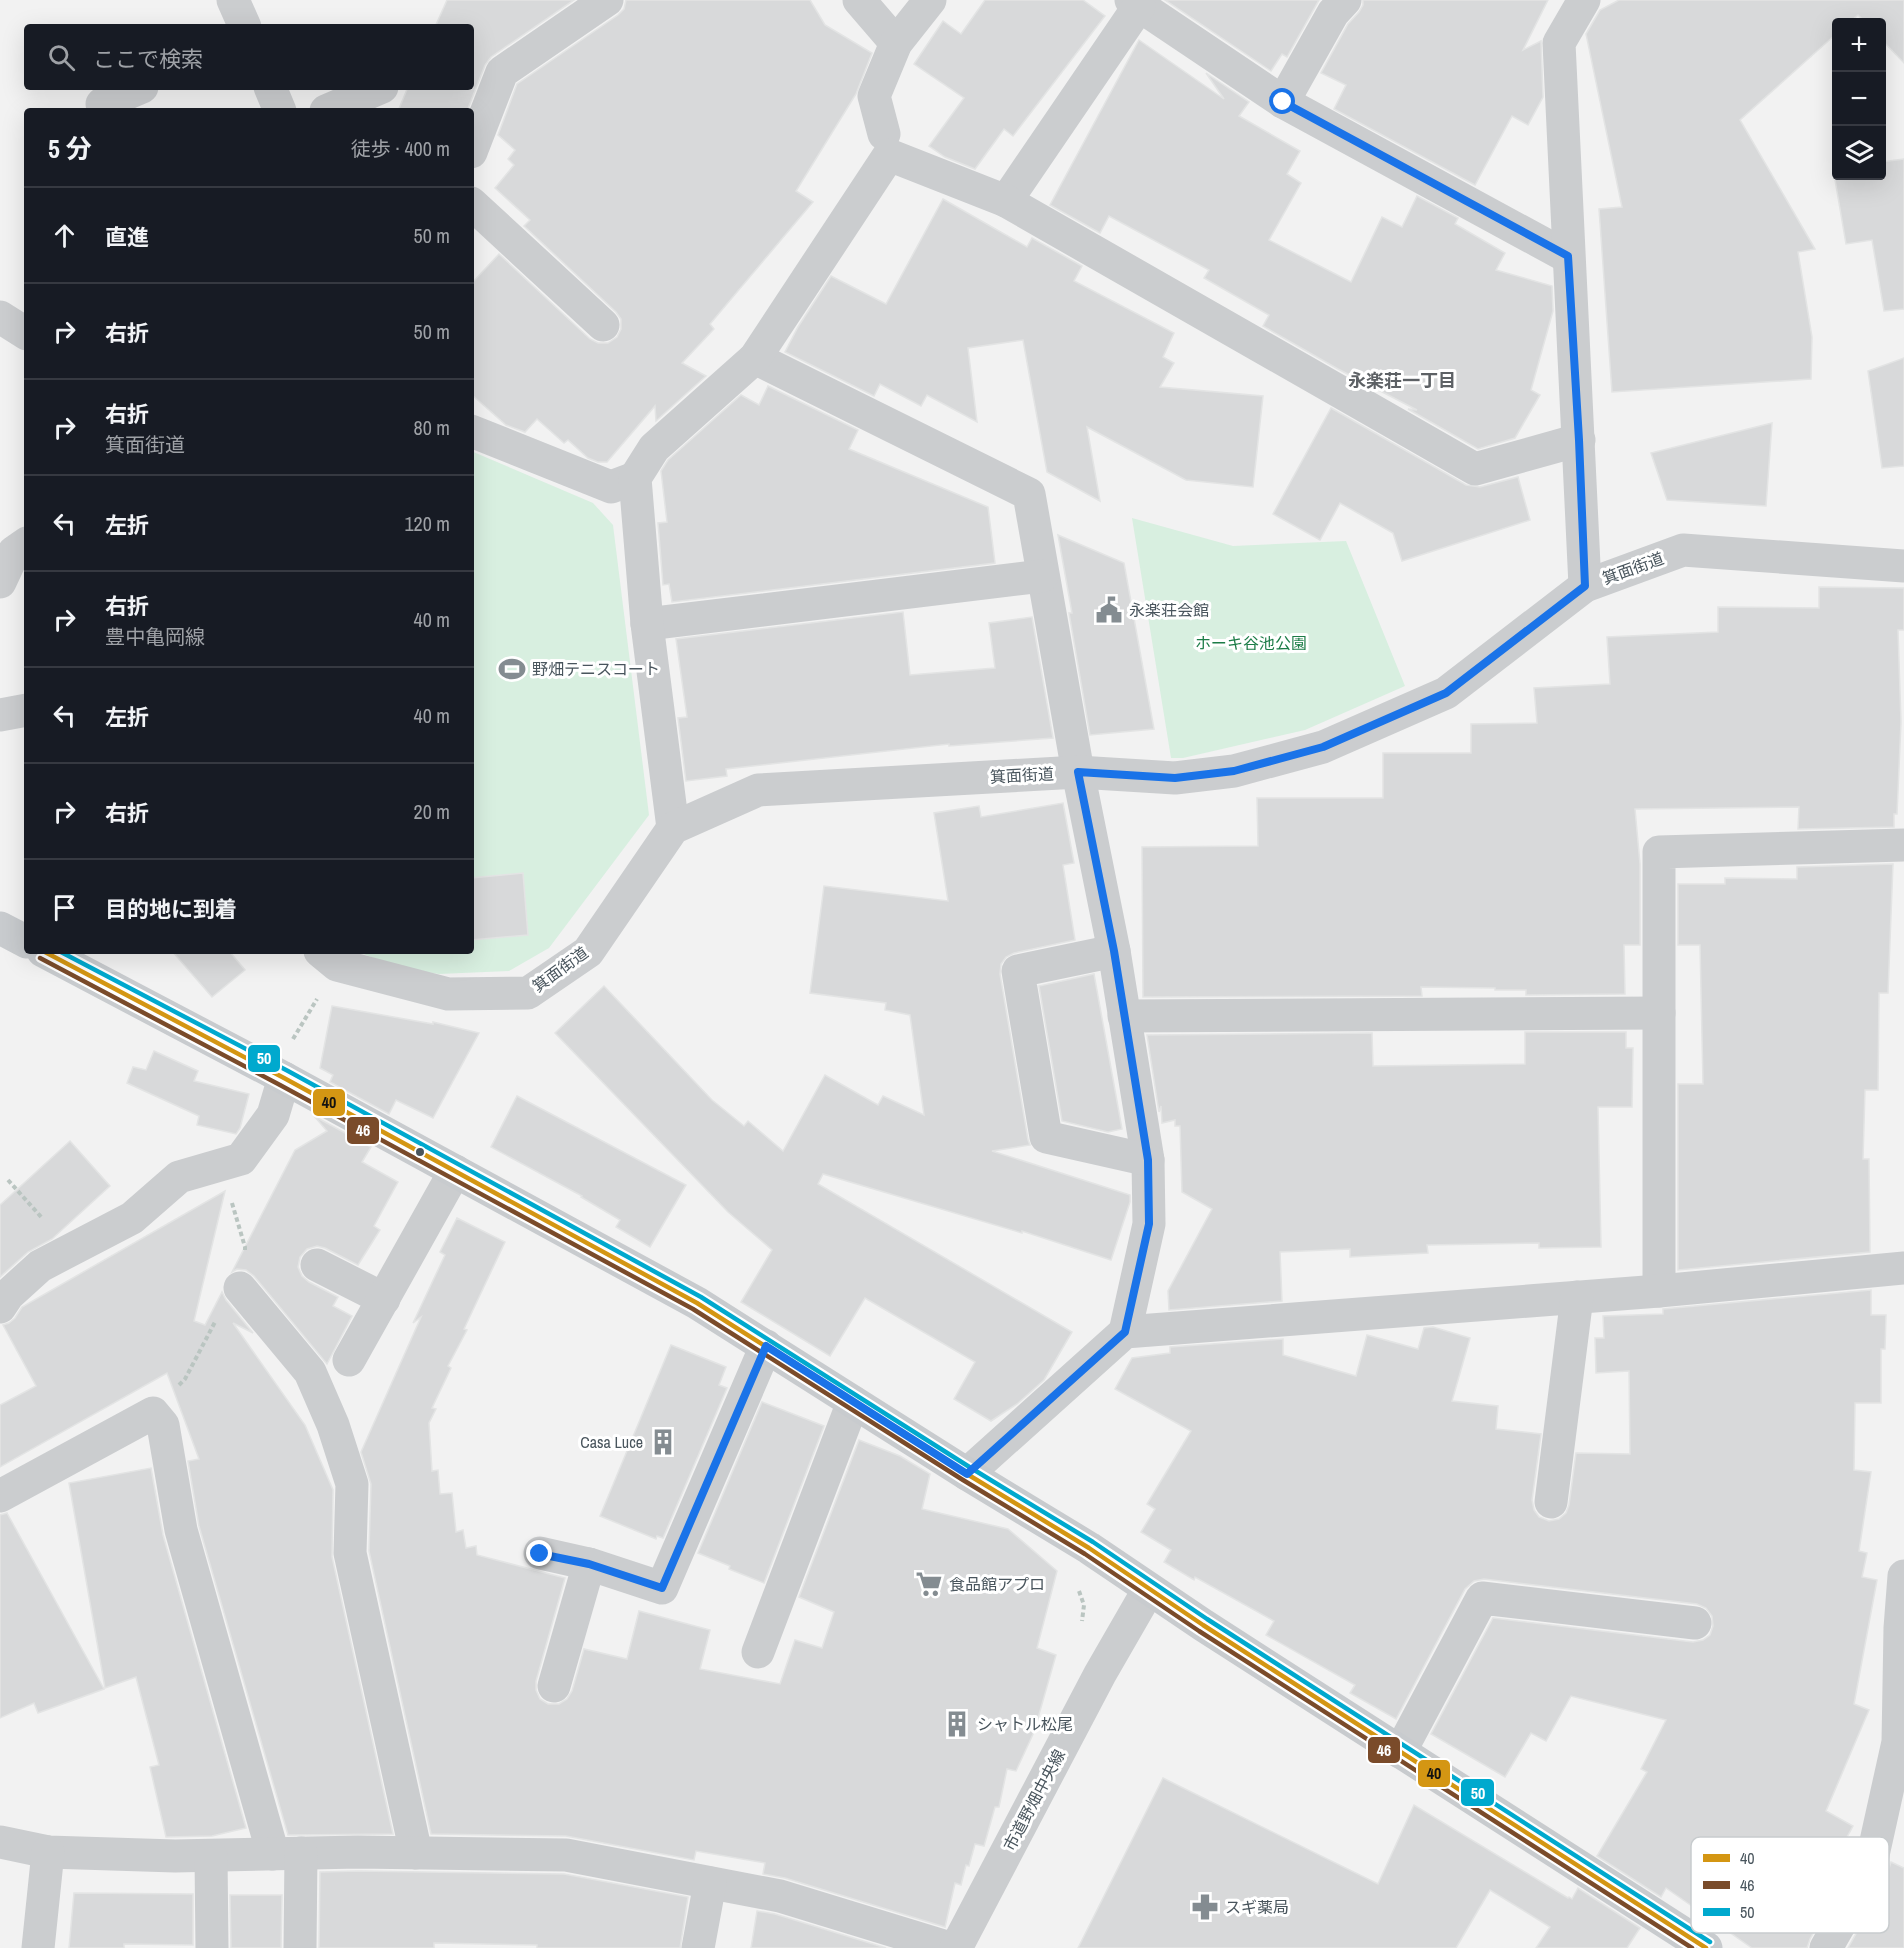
<!DOCTYPE html>
<html lang="ja">
<head>
<meta charset="utf-8">
<style>
	body { margin:0; font-family:"Archivo Narrow","Noto Sans JP",sans-serif; background:#242831; color:#f1f3f6 }
	.controls { position:absolute; right:18px; top:18px; display:grid; overflow:hidden; border-radius:6px; box-shadow:0 6px 24px #0002 }
	.controls button { width:54px; height:54px; display:grid; place-items:center; padding:0; border:0; border-bottom:2px solid #363941; background:#171b24; color:#f1f3f6; font:30px sans-serif }
	.stop { position:absolute; width:18px; height:18px; margin:-14px; border:4px solid #1a73e8; border-radius:50%; background:#fff }
	.stop.end { background:#1a73e8; border-color:#fff; box-shadow:0 2px 6px #0008 }
	.list { margin:0; padding:0; list-style:none }
	h2 { display:flex; justify-content:space-between; align-items:center; height:78px; margin:0; padding:0 24px; font-size:26px }
	h2 small { font-size:20px; font-weight:400; color:#9ea1a6 }
	.list li { display:grid; grid-template-columns:39px 1fr auto; gap:18px; align-items:center; box-sizing:border-box; height:96px; padding:0 24px; border-top:2px solid #363941 }
	.list b { display:block; font-size:22px; white-space:nowrap }
	.list p { margin:0; font-size:20px; white-space:nowrap; color:#9ea1a6 }
	.list em { font-size:20px; font-style:normal; color:#9ea1a6 }
	.icon { flex:none; width:33px; height:33px; fill:none; stroke:currentColor; stroke-width:2; stroke-linecap:round; stroke-linejoin:round }
	.map { position:relative; flex:none; width:1904px; height:1948px; overflow:hidden }
	.search { position:absolute; background:#171b24; box-shadow:0 6px 24px #0002; left:24px; top:24px; width:450px; height:66px; display:flex; align-items:center; gap:15px; box-sizing:border-box; padding:0 21px; border-radius:6px; color:#9ea1a6; font-size:22px }
	.panel { position:absolute; background:#171b24; box-shadow:0 6px 24px #0002; left:24px; top:108px; width:450px; height:846px; border-radius:6px }
	.map>svg:first-child { display:block }
	.green { fill:#d8efe0 }
	.building { fill:#d8d9da; stroke:#e3e4e4; stroke-width:1.5 }
	.lines { fill:none; stroke-linecap:round; stroke-linejoin:round }
	.path { stroke:#bac5c1; stroke-width:4; stroke-dasharray:4.5 3; stroke-linecap:butt }
	.minor { stroke:#cbcdcf; stroke-width:33 }
	.major { stroke:#c8cbce; stroke-width:33 }
	.bus-1-casing { stroke:#fff; stroke-width:9 }
	.bus-2-casing { stroke:#fff; stroke-width:9 }
	.bus-3-casing { stroke:#fff; stroke-width:9 }
	.bus-1 { stroke:#d49613; stroke-width:4.5 }
	.bus-2 { stroke:#7a4b2a; stroke-width:4.5 }
	.bus-3 { stroke:#00a9ce; stroke-width:4.5 }
	.route { stroke:#1a73e8; stroke-width:8 }
	.bus-dot { fill:#49555d; stroke:#fff; stroke-width:2 }
	.labels { text-anchor:middle; stroke-width:6; stroke-linejoin:round; paint-order:stroke }
	.street-label { font-size:16px; fill:#49555d; stroke:#fff }
	.poi-label { font-size:16px; fill:#49555d; stroke:#fff; text-anchor:start }
	.park-label { font-size:16px; fill:#1c7c47; stroke:#fff }
	.neighbourhood-label { font-size:18px; font-weight:bold; fill:#5d6165; stroke:#fff }
	.key { fill:#fff; stroke:#c8ccce; stroke-width:1.5 }
	.key-label { font-size:16px; fill:#49555d }
	.line-badge { stroke:#fff; stroke-width:2 }
	.badge-label { font-size:16px; text-anchor:middle; font-weight:bold; fill:#fff }
	.pale-badge-label { font-size:16px; text-anchor:middle; font-weight:bold; fill:#111 }
</style>
</head>
<body>
<div class="map">
<svg width="1904" height="1948" viewBox="0 0 1904 1948">
	<rect width="100%" height="100%" fill="#f2f2f2"/>
	<g class="green">
		<polygon points="471,451 593,503 613,525 649,815 549,948 509,971 439,974 397,967 356,951 471,951"/>
		<polygon points="1132,518 1233,546 1346,541 1405,686 1305,730 1183,758 1171,758"/>
	</g>
	<g class="building">
		<polygon points="447,0 574,0 491,57 485,65 467,111 398,111 408,87 471,87 471,27 435,27"/>
		<polygon points="626,0 810,0 825,25 872,53 856,94 796,191 813,202 710,324 714,329 682,363 706,376 656,421 655,406 607,462 598,462 588,458 568,440 564,443 537,419 525,432 506,425 471,394 471,284 499,254 590,339 598,343 608,343 617,337 621,329 621,319 616,312 524,226 530,220 495,188 514,165 508,159 515,150 498,135 517,84 618,15 624,9"/>
		<polygon points="985,0 1083,0 1105,16 1013,136 1004,129 975,169 945,157 929,146 964,98 914,64 943,21 961,34"/>
		<polygon points="1165,0 1319,0 1287,57 1282,54 1271,71"/>
		<polygon points="1363,0 1548,0 1523,50 1541,41 1543,97 1528,125 1512,116 1475,185 1334,109 1346,85 1321,73 1348,24 1359,12 1363,5"/>
		<polygon points="1619,0 1904,0 1904,63 1881,39 1881,22 1865,22 1858,15 1850,22 1836,22 1836,34 1740,120 1815,249 1798,252 1812,337 1811,379 1612,392 1599,209 1622,207 1586,34 1600,10"/>
		<polygon points="1139,40 1224,99 1206,73 1249,102 1239,116 1300,151 1287,174 1301,183 1269,240 1351,282 1382,217 1402,227 1417,196 1458,218 1455,224 1505,253 1496,270 1552,286 1553,311 1531,390 1540,395 1515,438 1478,449 1408,409 1417,410 1338,369 1263,326 1269,315 1204,278 1209,270 1109,216 1100,233 1050,205"/>
		<polygon points="1904,159 1904,309 1884,311 1872,240 1846,244 1833,168 1836,168 1836,176 1881,176 1881,162"/>
		<polygon points="943,199 1027,247 1032,238 1082,266 1074,281 1174,333 1163,357 1174,363 1160,387 1263,396 1253,487 1186,480 1087,427 1100,501 1047,472 1023,340 968,348 977,422 927,395 921,406 880,384 874,396 785,352 798,327 831,276 886,304"/>
		<polygon points="1904,358 1904,466 1882,468 1868,371"/>
		<polygon points="768,386 858,430 849,449 988,507 995,563 672,602 669,584 663,585 658,523 667,522 661,471 668,460 741,395 759,405"/>
		<polygon points="1331,408 1466,485 1480,487 1518,477 1530,520 1402,561 1393,533 1340,503 1320,540 1273,514"/>
		<polygon points="1772,423 1766,506 1667,500 1651,453"/>
		<polygon points="1058,535 1124,563 1154,729 1090,735 1069,613 1072,613"/>
		<polygon points="1819,587 1904,588 1904,630 1898,630 1901,722 1897,814 1894,814 1894,827 1798,829 1799,807 1635,809 1640,864 1640,945 1624,945 1625,994 1526,995 1526,990 1495,990 1495,988 1421,987 1422,996 1143,997 1142,847 1258,846 1257,798 1383,798 1383,753 1471,753 1471,724 1537,723 1534,688 1610,684 1607,637 1718,632 1718,607 1819,608"/>
		<polygon points="903,612 910,675 995,668 989,623 1032,617 1053,738 949,746 949,744 726,769 727,776 686,781 678,718 687,717 676,639"/>
		<polygon points="1063,803 1074,863 1063,865 1075,940 1014,953 1006,957 1001,964 1000,974 1028,1140 1030,1145 992,1151 1130,1195 1130,1202 1111,1260 1022,1231 1022,1233 823,1174 818,1184 1072,1332 1044,1380 1017,1404 991,1421 954,1399 975,1362 865,1298 830,1356 741,1302 772,1250 728,1212 555,1033 604,986 712,1100 744,1126 748,1121 783,1151 825,1075 878,1105 883,1096 924,1115 910,1015 885,1010 886,1003 810,993 824,886 948,901 934,813 979,806 981,817"/>
		<polygon points="1893,864 1888,993 1879,993 1878,1090 1865,1090 1863,1159 1869,1159 1870,1252 1678,1270 1678,1084 1703,1084 1700,945 1678,945 1678,884 1725,884 1725,878 1797,879 1797,867"/>
		<polygon points="523,873 528,935 471,940 471,878"/>
		<polygon points="172,951 229,951 245,970 212,997"/>
		<polygon points="1094,974 1122,1129 1108,1132 1062,1121 1039,986"/>
		<polygon points="332,1006 433,1024 433,1022 479,1033 433,1118 396,1100 389,1114 330,1082 333,1075 320,1068"/>
		<polygon points="1525,1032 1626,1032 1626,1048 1633,1048 1632,1107 1598,1107 1601,1247 1539,1248 1539,1243 1427,1245 1428,1253 1350,1257 1350,1249 1280,1252 1282,1301 1169,1310 1168,1291 1212,1209 1182,1192 1180,1126 1175,1126 1175,1120 1162,1123 1161,1106 1159,1112 1147,1035 1372,1033 1373,1066 1525,1064"/>
		<polygon points="154,1051 198,1071 194,1081 249,1094 240,1128 236,1134 197,1125 199,1116 127,1083 133,1067 146,1070"/>
		<polygon points="517,1096 686,1185 650,1247 616,1227 620,1220 581,1197 582,1196 491,1147"/>
		<polygon points="314,1116 371,1147 362,1162 398,1182 374,1226 380,1230 358,1265 325,1248 317,1246 307,1249 300,1257 298,1267 302,1276 309,1282 338,1297 333,1306 352,1316 327,1364 254,1276 246,1270 237,1269 232,1272 295,1150 327,1131"/>
		<polygon points="70,1141 110,1186 52,1239 28,1252 0,1277 0,1205"/>
		<polygon points="225,1191 194,1321 205,1325 222,1292 226,1300 253,1333 233,1323 305,1425 333,1490 332,1557 393,1834 288,1835 199,1526 188,1461 199,1459 167,1373 0,1467 0,1405 36,1386 3,1325 9,1323 15,1318 22,1307"/>
		<polygon points="457,1218 505,1242 464,1329 467,1330 448,1366 451,1368 432,1408 436,1409 429,1423 432,1471 438,1470 440,1494 452,1493 456,1532 463,1530 466,1548 476,1546 477,1555 565,1578 536,1681 536,1690 540,1699 548,1704 559,1704 567,1699 572,1691 584,1649 627,1659 639,1611 710,1630 700,1669 780,1684 795,1640 822,1648 834,1612 799,1597 859,1440 900,1456 930,1474 922,1509 1008,1529 1057,1571 1037,1648 1056,1655 1034,1732 1016,1771 1007,1769 999,1807 995,1807 984,1846 975,1844 969,1866 966,1865 961,1885 955,1883 945,1927 785,1878 763,1874 765,1863 696,1851 694,1860 566,1836 431,1834 369,1551 371,1484 361,1452 421,1317 413,1323 445,1255 440,1252"/>
		<polygon points="1871,1290 1871,1315 1886,1315 1885,1349 1881,1349 1881,1403 1855,1403 1854,1470 1871,1472 1859,1551 1867,1553 1862,1577 1877,1580 1854,1704 1869,1710 1826,1811 1853,1826 1846,1839 1856,1844 1851,1866 1810,1939 1807,1948 1752,1948 1666,1888 1661,1897 1597,1856 1647,1772 1641,1769 1666,1720 1571,1696 1546,1741 1531,1733 1505,1777 1431,1734 1493,1618 1693,1642 1703,1640 1710,1635 1713,1626 1712,1616 1706,1608 1697,1604 1484,1579 1474,1581 1465,1589 1396,1719 1350,1693 1355,1685 1266,1635 1274,1621 1195,1577 1194,1580 1164,1562 1171,1550 1141,1532 1155,1509 1147,1504 1191,1431 1115,1389 1132,1358 1170,1353 1170,1347 1283,1339 1283,1355 1356,1376 1367,1335 1418,1349 1424,1328 1433,1327 1470,1338 1452,1401 1498,1406 1496,1429 1541,1434 1532,1500 1534,1510 1539,1517 1549,1521 1559,1519 1566,1513 1569,1505 1576,1453 1630,1454 1629,1371 1596,1373 1595,1338 1604,1338 1603,1316 1663,1314 1663,1309"/>
		<polygon points="671,1345 726,1367 719,1385 727,1388 663,1538 657,1536 656,1539 600,1516"/>
		<polygon points="762,1402 824,1426 764,1583 729,1569 730,1566 698,1553"/>
		<polygon points="151,1468 163,1535 246,1828 212,1836 166,1837 150,1767 159,1765 136,1677 105,1688 69,1483"/>
		<polygon points="7,1513 104,1689 38,1713 34,1703 0,1718 0,1515"/>
		<polygon points="1163,1778 1378,1884 1414,1805 1568,1898 1569,1897 1572,1899 1578,1888 1640,1928 1627,1948 1536,1948 1550,1927 1490,1890 1456,1948 1078,1948"/>
		<polygon points="1891,1862 1904,1868 1904,1948 1848,1948 1885,1882"/>
		<polygon points="358,1871 564,1874 688,1897 680,1948 537,1948 537,1945 434,1943 434,1948 319,1948 320,1872"/>
		<polygon points="74,1893 193,1894 193,1945 124,1944 124,1948 69,1948"/>
		<polygon points="230,1895 282,1895 281,1948 231,1948"/>
		<polygon points="757,1911 775,1914 886,1948 751,1948"/>
	</g>
	<g class="lines">
		<g class="path">
			<polyline points="293,1039 317,999"/>
			<polyline points="8,1180 43,1219"/>
			<polyline points="232,1203 245,1247 245,1250"/>
			<polyline points="179,1385 185,1379 215,1322"/>
			<polyline points="1079,1591 1084,1605 1082,1621"/>
		</g>
		<g class="minor">
			<polyline points="233,0 245,27"/>
			<polyline points="859,0 896,43"/>
			<polyline points="1131,0 1283,102 1568,257"/>
			<polyline points="1584,0 1559,43 1585,586"/>
			<polyline points="270,87 280,111"/>
			<polyline points="1283,102 1333,13 1345,0"/>
			<polyline points="102,104 142,87"/>
			<polyline points="326,111 382,87"/>
			<polyline points="884,134 874,96 896,43 930,0"/>
			<polyline points="471,152 502,72 607,0"/>
			<polyline points="1006,201 1139,6"/>
			<polyline points="471,203 603,325"/>
			<polyline points="0,317 27,334"/>
			<polyline points="755,358 1029,494 1078,772 1114,951 1148,1160 1149,1224 1125,1332"/>
			<polyline points="471,431 611,487 635,478"/>
			<polyline points="0,582 14,552 27,543"/>
			<polyline points="647,624 1042,576"/>
			<polyline points="0,715 27,710"/>
			<polyline points="673,828 647,624 635,478 654,448 755,358 889,155 1006,201 1475,469 1579,440"/>
			<polyline points="320,951 337,965 448,994 528,993 588,952 673,828 758,790 1078,772 1175,778 1234,771 1323,747 1446,693 1585,586 1683,550 1904,566"/>
			<polyline points="1114,951 1018,971 1046,1137 1148,1160"/>
			<polyline points="1124,1016 1659,1013"/>
			<polyline points="317,1265 384,1299"/>
			<polyline points="240,1288 310,1372 333,1425 352,1484 350,1553 416,1853"/>
			<polyline points="1659,1291 1659,852 1904,845"/>
			<polyline points="0,1307 8,1295 40,1266 132,1218 179,1177 241,1159 273,1115 284,1078"/>
			<polyline points="349,1360 455,1171"/>
			<polyline points="967,1474 1125,1332 1659,1291 1904,1268"/>
			<polyline points="0,1496 153,1413 163,1425 181,1530 273,1854"/>
			<polyline points="1551,1502 1577,1297"/>
			<polyline points="540,1553 589,1564 662,1588 766,1346"/>
			<polyline points="758,1652 853,1402"/>
			<polyline points="554,1686 589,1564"/>
			<polyline points="1400,1752 1482,1598 1695,1623"/>
			<polyline points="0,1842 48,1852 175,1856 358,1852 566,1855 780,1896 950,1948"/>
			<polyline points="211,1856 212,1948"/>
			<polyline points="38,1948 48,1852"/>
			<polyline points="300,1948 301,1853"/>
			<polyline points="698,1948 710,1883"/>
			<polyline points="956,1948 1100,1674 1149,1589"/>
			<polyline points="1826,1948 1869,1873 1898,1742 1900,1628 1904,1576"/>
		</g>
		<g class="major">
			<polyline points="0,928 27,942"/>
			<polyline points="43,951 284,1078 697,1303 967,1474 1089,1548 1203,1625 1706,1948"/>
		</g>
		<g class="bus-1-casing">
			<polyline id="bus-1" points="43,951 284,1078 697,1303 967,1474 1089,1548 1203,1625 1706,1948"/>
		</g>
		<g class="bus-2-casing">
			<polyline id="bus-2" points="40,958 280,1085 693,1309 963,1480 1085,1554 1199,1631 1692,1948"/>
		</g>
		<g class="bus-3-casing">
			<polyline id="bus-3" points="59,951 288,1071 701,1297 971,1468 1093,1542 1207,1619 1710,1942"/>
		</g>
		<use href="#bus-1" class="bus-1"/>
		<use href="#bus-2" class="bus-2"/>
		<use href="#bus-3" class="bus-3"/>
	</g>
	<g class="lines">
		<polyline class="route" points="540,1554 589,1564 662,1588 766,1346 967,1474 1125,1332 1149,1224 1148,1160 1114,951 1078,772 1175,778 1234,771 1323,747 1446,693 1585,586 1579,440 1568,256 1283,102"/>
	</g>
	<defs>
		<g id="civic-bare" transform="scale(2.07)"><path d="M-.6-6.5H3V-4.5H.6V-3L4-1V1h2V6H-6V1h2V-1L-.6-3ZM-1.2 2.5V6h2.4V2.5Z" fill="#848c91" stroke="#fff" stroke-width="2.5" paint-order="stroke"/></g>
		<g id="stadium-bare" transform="scale(2.07)"><path d="M0-5a6.5 5 0 1 0 0 10a6.5 5 0 1 0 0-10ZM-3.5-1.8h7v3.6h-7Z" fill="#848c91" stroke="#fff" stroke-width="2.5" paint-order="stroke"/></g>
		<g id="building-bare" transform="scale(2.07)"><path d="M-4-6H4V6H1V3H-1V6H-4ZM-2.5-4.3h1.7v1.8h-1.7ZM.8-4.3h1.7v1.8H.8ZM-2.5-1h1.7V.8h-1.7ZM.8-1h1.7V.8H.8Z" fill="#848c91" stroke="#fff" stroke-width="2.5" paint-order="stroke"/></g>
		<g id="supermarket-bare" transform="scale(2.07)"><path d="M-6-5.5h2.5l.6 2H6L4.5 2H-2.5L-4.4-4H-6ZM-1.5 3.2a1.3 1.3 0 1 0 .1 0ZM3 3.2a1.3 1.3 0 1 0 .1 0Z" fill="#848c91" stroke="#fff" stroke-width="2.5" paint-order="stroke"/></g>
		<g id="pharmacy-bare" transform="scale(2.07)"><path d="M-2-6h4v4h4v4h-4v4h-4v-4h-4v-4h4Z" fill="#848c91" stroke="#fff" stroke-width="2.5" paint-order="stroke"/></g>
	</defs>
	<g fill-rule="evenodd">
		<use href="#civic-bare" x="1109" y="610"/>
		<use href="#stadium-bare" x="512" y="669"/>
		<use href="#building-bare" x="663" y="1442"/>
		<use href="#supermarket-bare" x="929" y="1584"/>
		<use href="#building-bare" x="957" y="1724"/>
		<use href="#pharmacy-bare" x="1205" y="1907"/>
	</g>
	<circle class="bus-dot" cx="420" cy="1152" r="5"/>
	<g class="labels">
		<g class="street-label">
			<text transform="translate(1633 568) rotate(-20)" y="6">箕面街道</text>
			<text transform="translate(1022 775) rotate(-3)" y="6">箕面街道</text>
			<text transform="translate(560 969) rotate(-36)" y="6">箕面街道</text>
			<text transform="translate(1034 1800) rotate(-62)" y="6">市道野畑中央線</text>
		</g>
		<g class="poi-label">
			<text x="1129" y="616">永楽荘会館</text>
			<text x="532" y="675">野畑テニスコート</text>
			<text x="643" y="1448" text-anchor="end">Casa Luce</text>
			<text x="949" y="1590">食品館アプロ</text>
			<text x="977" y="1730">シャトル松尾</text>
			<text x="1225" y="1913">スギ薬局</text>
		</g>
		<g class="park-label">
			<text x="1251" y="649">ホーキ谷池公園</text>
		</g>
		<g class="neighbourhood-label">
			<text x="1402" y="387">永楽荘一丁目</text>
		</g>
	</g>
	<rect x="1691" y="1837" width="198" height="96" rx="9" class="key"/>
	<rect x="1703" y="1854" width="27" height="8" fill="#d49613"/>
	<rect x="1703" y="1881" width="27" height="8" fill="#7a4b2a"/>
	<rect x="1703" y="1908" width="27" height="8" fill="#00a9ce"/>
	<g class="key-label">
		<text x="1740" y="1864">40</text>
		<text x="1740" y="1891">46</text>
		<text x="1740" y="1918">50</text>
	</g>
	<g class="line-badge">
		<rect x="247" y="1044" width="34" height="29" rx="6" fill="#00a9ce"/>
		<rect x="312" y="1088" width="34" height="29" rx="6" fill="#d49613"/>
		<rect x="346" y="1116" width="34" height="29" rx="6" fill="#7a4b2a"/>
		<rect x="1367" y="1736" width="34" height="28" rx="6" fill="#7a4b2a"/>
		<rect x="1417" y="1759" width="34" height="29" rx="6" fill="#d49613"/>
		<rect x="1460" y="1778" width="35" height="29" rx="6" fill="#00a9ce"/>
	</g>
	<g class="badge-label">
		<text x="264" y="1064">50</text>
		<text x="363" y="1136">46</text>
		<text x="1384" y="1756">46</text>
		<text x="1478" y="1799">50</text>
	</g>
	<g class="pale-badge-label">
		<text x="329" y="1108">40</text>
		<text x="1434" y="1779">40</text>
	</g>
</svg>
<div class="controls">
<button>+</button>
<button>−</button>
<button><svg class="icon" aria-label="layers" viewBox="0 0 24 24"><path d="M12 4l9 5-9 5-9-5zM3 14l9 5 9-5"/></svg></button>
</div>
<div class="stop" style="left:1283px;top:102px"></div>
<div class="stop end" style="left:540px;top:1554px"></div>
<div class="search"><svg class="icon" aria-label="search" viewBox="0 0 24 24"><circle cx="10" cy="10" r="6"/><path d="M15 15l6 6"/></svg>ここで検索</div>
<section class="panel">
<h2>5 分<small>徒歩 · 400 m</small></h2>
<ul class="list">
<li><svg class="icon" aria-label="ahead" viewBox="0 0 24 24"><path d="M12 20V5M6 11l6-6 6 6"/></svg><div><b>直進</b></div><em>50 m</em></li>
<li><svg class="icon" aria-label="right" viewBox="0 0 24 24"><path d="M7 20v-9h11M14 6l5 5-5 5"/></svg><div><b>右折</b></div><em>50 m</em></li>
<li><svg class="icon" aria-label="right" viewBox="0 0 24 24"><path d="M7 20v-9h11M14 6l5 5-5 5"/></svg><div><b>右折</b><p>箕面街道</p></div><em>80 m</em></li>
<li><svg class="icon" aria-label="left" viewBox="0 0 24 24"><path d="M17 20v-9H6M10 6l-5 5 5 5"/></svg><div><b>左折</b></div><em>120 m</em></li>
<li><svg class="icon" aria-label="right" viewBox="0 0 24 24"><path d="M7 20v-9h11M14 6l5 5-5 5"/></svg><div><b>右折</b><p>豊中亀岡線</p></div><em>40 m</em></li>
<li><svg class="icon" aria-label="left" viewBox="0 0 24 24"><path d="M17 20v-9H6M10 6l-5 5 5 5"/></svg><div><b>左折</b></div><em>40 m</em></li>
<li><svg class="icon" aria-label="right" viewBox="0 0 24 24"><path d="M7 20v-9h11M14 6l5 5-5 5"/></svg><div><b>右折</b></div><em>20 m</em></li>
<li><svg class="icon" aria-label="arrive" viewBox="0 0 24 24"><path d="M6 21V4h12l-3 4 3 4H6"/></svg><div><b>目的地に到着</b></div></li>
</ul>
</section>
</div>
</body>
</html>
